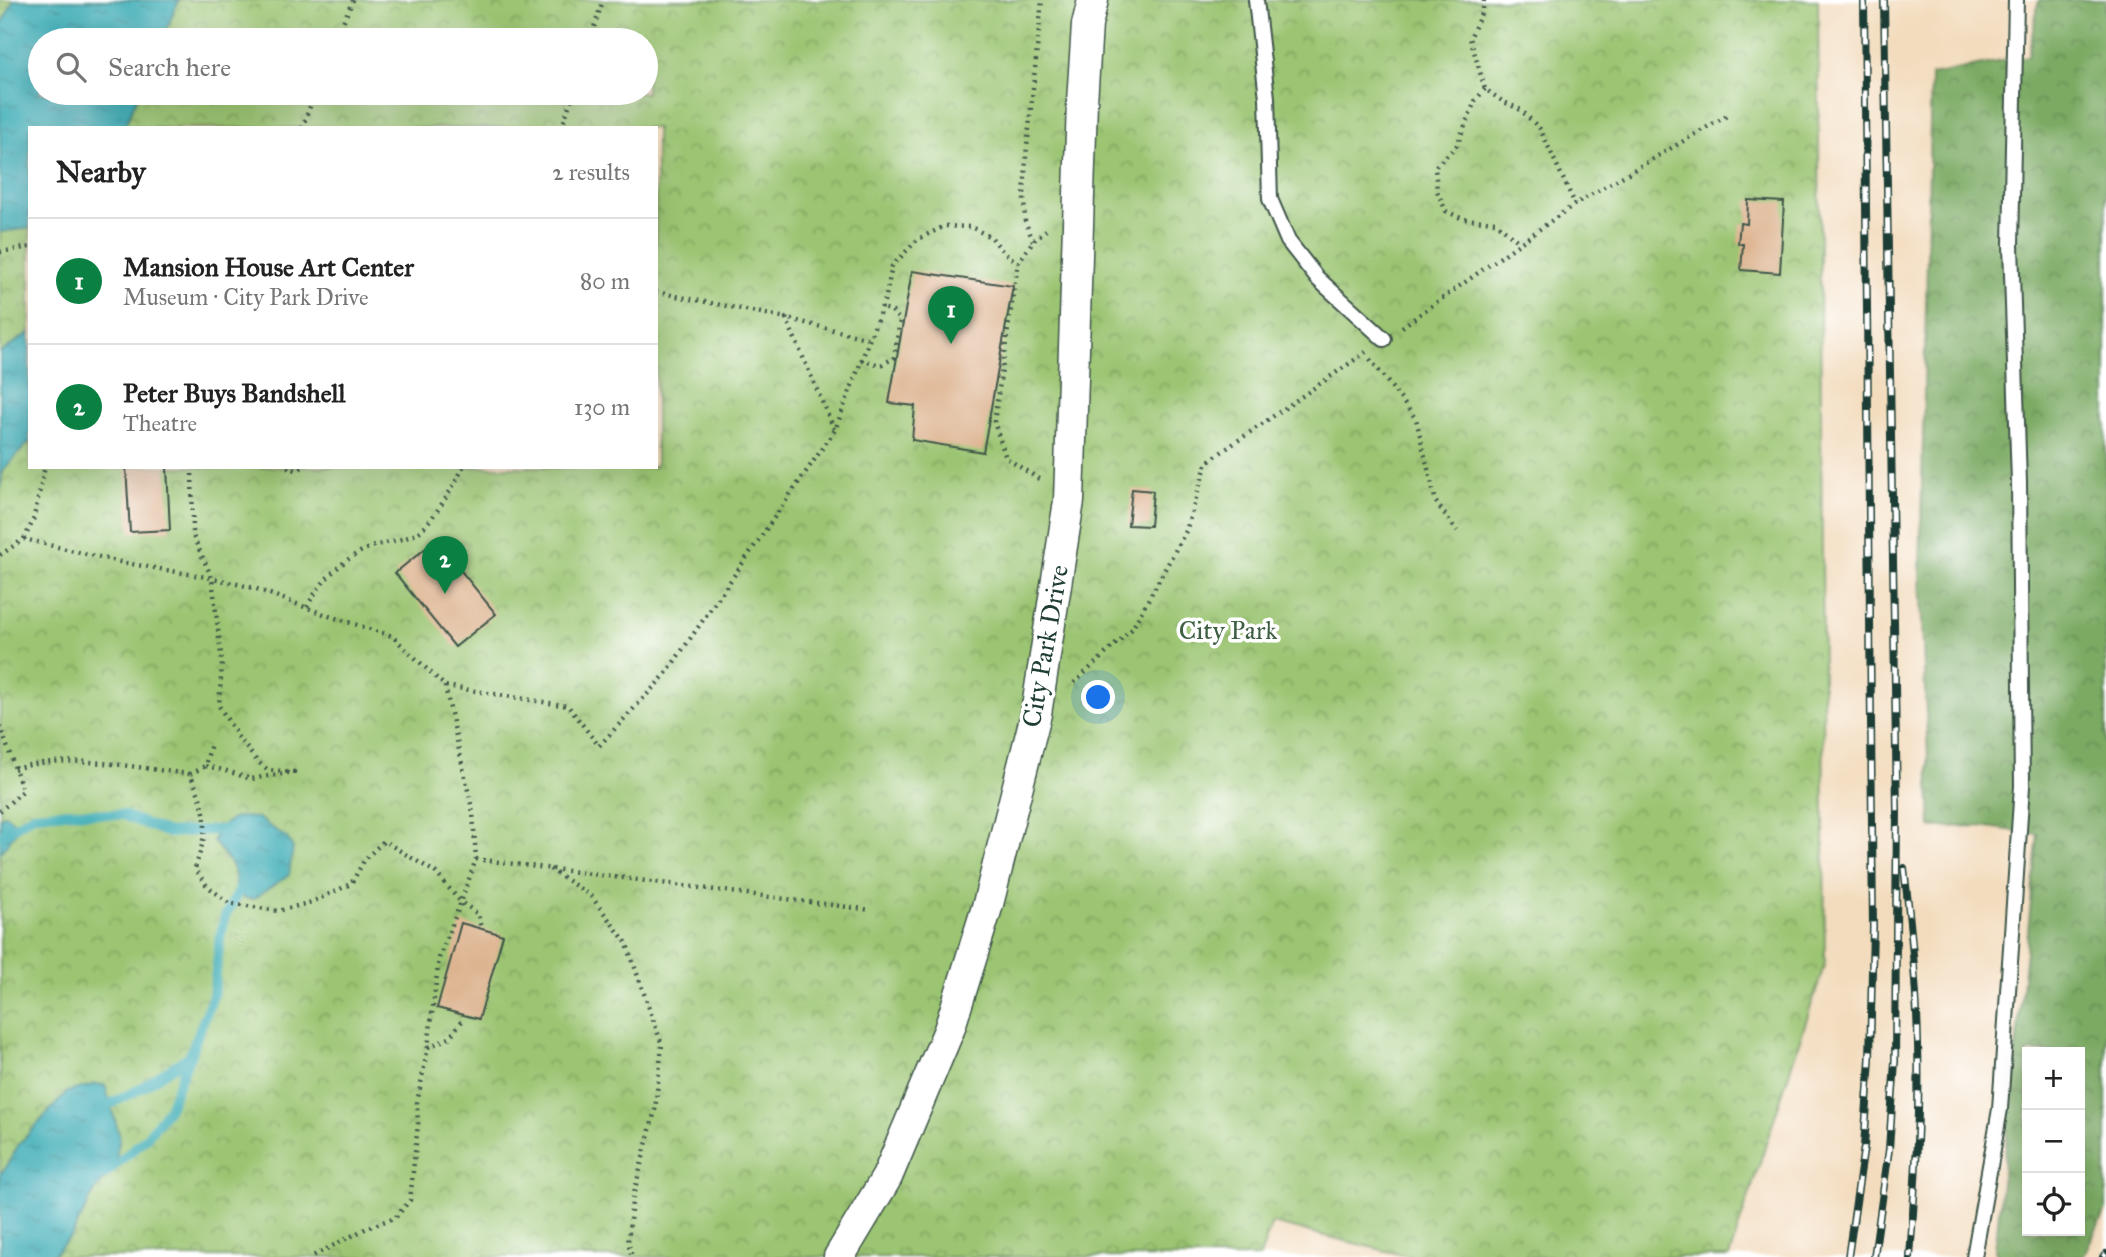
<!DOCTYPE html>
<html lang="en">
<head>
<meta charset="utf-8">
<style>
	body { margin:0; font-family:"IM FELL Great Primer",serif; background:#f2f2f2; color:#222 }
	.controls { position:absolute; right:21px; bottom:21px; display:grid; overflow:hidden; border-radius:0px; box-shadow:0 7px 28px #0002 }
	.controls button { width:63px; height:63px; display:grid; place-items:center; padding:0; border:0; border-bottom:2px solid #e0e0e0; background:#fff; color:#222; font:35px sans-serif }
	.you { position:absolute; left:1099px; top:698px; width:24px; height:24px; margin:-18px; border:5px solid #fff; border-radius:50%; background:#1a73e8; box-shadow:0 0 0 10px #1a73e833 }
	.badge { display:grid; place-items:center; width:46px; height:46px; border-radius:50%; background:#0b8043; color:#fff; font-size:23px; font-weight:700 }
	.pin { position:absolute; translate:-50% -58px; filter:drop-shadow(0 2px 4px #0008) }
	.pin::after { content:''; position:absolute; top:37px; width:24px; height:21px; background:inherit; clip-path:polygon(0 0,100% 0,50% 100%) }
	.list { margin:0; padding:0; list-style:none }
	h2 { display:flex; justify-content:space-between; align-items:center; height:91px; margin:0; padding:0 28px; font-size:30px }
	h2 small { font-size:23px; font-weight:400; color:#767676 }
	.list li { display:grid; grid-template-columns:46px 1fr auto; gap:21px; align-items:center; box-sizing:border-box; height:126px; padding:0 28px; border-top:2px solid #e0e0e0 }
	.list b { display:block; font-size:26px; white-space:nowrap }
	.list p { margin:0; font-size:23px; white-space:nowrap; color:#767676 }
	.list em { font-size:23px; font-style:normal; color:#767676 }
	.icon { flex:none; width:38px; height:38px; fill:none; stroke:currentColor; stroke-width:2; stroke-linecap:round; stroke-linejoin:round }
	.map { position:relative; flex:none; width:2106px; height:1257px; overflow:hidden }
	.search { position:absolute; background:#fff; box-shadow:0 7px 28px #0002; left:28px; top:28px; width:630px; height:77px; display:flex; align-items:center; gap:18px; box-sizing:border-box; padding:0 24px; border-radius:38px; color:#767676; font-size:26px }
	.panel { position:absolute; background:#fff; box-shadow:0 7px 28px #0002; left:28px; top:126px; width:630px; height:343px; border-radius:0px }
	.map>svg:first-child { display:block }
	.forest { fill:url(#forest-crowns); stroke:#4e744c; stroke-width:2; fill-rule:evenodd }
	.park { fill:url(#park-crowns); stroke:#5d8153; stroke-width:2; fill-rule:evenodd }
	.water { fill:url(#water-ripples); stroke:#2c7474; stroke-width:2 }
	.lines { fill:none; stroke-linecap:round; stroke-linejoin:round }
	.stream { stroke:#39aab4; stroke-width:10 }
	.building { fill:#ddb490 }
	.service-casing { stroke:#3f5549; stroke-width:18 }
	.minor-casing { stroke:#3f5549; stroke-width:33 }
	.path { stroke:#3f5549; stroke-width:4.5; stroke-dasharray:2 5; stroke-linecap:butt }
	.service { stroke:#fff; stroke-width:14 }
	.minor { stroke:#fff; stroke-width:30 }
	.rail-casing { stroke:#1f3d34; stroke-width:8 }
	.rail { stroke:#fff; stroke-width:5; stroke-dasharray:16; stroke-linecap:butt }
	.labels { text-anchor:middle; stroke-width:7; stroke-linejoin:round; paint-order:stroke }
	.park-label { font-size:26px; fill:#3e5f44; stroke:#fff }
	.street-label { font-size:26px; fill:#1f3d34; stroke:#fff }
</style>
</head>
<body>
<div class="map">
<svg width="2106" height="1257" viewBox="0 0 2106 1257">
	<defs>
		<pattern id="forest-crowns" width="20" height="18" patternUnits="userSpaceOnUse" patternTransform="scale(1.75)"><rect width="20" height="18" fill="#7caa64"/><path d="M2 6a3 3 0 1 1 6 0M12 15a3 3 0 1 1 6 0" fill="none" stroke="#658c53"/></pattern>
		<pattern id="park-crowns" width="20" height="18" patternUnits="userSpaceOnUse" patternTransform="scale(1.75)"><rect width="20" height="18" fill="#9bc572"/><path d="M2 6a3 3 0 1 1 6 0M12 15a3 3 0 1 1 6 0" fill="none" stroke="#7ea15e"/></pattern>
		<pattern id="water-ripples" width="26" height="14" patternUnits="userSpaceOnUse" patternTransform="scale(1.75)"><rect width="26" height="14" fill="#39aab4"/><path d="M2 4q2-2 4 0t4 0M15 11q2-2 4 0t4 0" fill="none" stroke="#2f8c93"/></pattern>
	</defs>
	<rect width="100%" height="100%" fill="#fff"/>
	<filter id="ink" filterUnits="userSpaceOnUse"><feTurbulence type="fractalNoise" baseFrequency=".0143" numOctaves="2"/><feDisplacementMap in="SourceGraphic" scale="14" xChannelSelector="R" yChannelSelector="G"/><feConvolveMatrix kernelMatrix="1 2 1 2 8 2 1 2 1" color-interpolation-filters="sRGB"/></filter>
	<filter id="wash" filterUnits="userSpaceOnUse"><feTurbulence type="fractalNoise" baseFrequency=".00686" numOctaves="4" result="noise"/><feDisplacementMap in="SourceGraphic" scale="28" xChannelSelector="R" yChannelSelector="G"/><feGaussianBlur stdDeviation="1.57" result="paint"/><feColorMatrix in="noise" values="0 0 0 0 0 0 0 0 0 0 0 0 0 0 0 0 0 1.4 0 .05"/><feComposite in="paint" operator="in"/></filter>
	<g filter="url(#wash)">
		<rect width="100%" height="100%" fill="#f3dcbd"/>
		<path class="forest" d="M2039,0H2106V1209L2083,1257H1999L1995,1251L2038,834L1980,826L1931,827L1920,576L1931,75L2028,56ZM2027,1052H2080V1231H2027Z"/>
		<path class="park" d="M0,0H1818L1825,963L1729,1257H1411L1272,1223L1260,1257H0ZM40,40H646V93H40ZM30,128H656V467H30Z"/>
		<g class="water">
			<polygon points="14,0 179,0 162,40 40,40 40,93 139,93 124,128 30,128 30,228 0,232 0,27"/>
			<polygon points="30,332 30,441 3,470 0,489 0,353"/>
			<polygon points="5,814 20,827 0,853 0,818"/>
			<path d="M238,817L258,818L288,839L293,848L289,875L253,899L244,898L235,884C238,868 222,853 213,841C217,828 226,821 238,817Z"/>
			<polygon points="96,1084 105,1085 120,1137 114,1168 94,1192 72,1235 51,1257 0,1257 0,1173 5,1169 19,1144 67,1092"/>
		</g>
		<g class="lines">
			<g class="stream">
				<polyline points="0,836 33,815 68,812 123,815 168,833 231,829"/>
				<polyline points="102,1108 138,1090 191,1055"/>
				<polyline points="105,1174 146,1138 169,1108 213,996 220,938 225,916 245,880"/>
			</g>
		</g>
		<g id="blocks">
			<g class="building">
				<polygon points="1748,200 1784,202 1780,273 1741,270 1743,244 1738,244 1740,223 1747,224"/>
				<polygon points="912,271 1013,286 983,452 912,440 915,406 889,403"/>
				<polygon points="126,467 167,467 170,530 130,532"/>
				<polygon points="1132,489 1153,491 1150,526 1128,525"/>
				<polygon points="436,540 496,614 455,647 395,573"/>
				<polygon points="461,923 503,935 479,1019 437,1008"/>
			</g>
		</g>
	</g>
	<g filter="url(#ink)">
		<use href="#blocks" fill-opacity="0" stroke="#3f5549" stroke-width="2"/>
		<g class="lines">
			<g class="service-casing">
				<g id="service">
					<polyline points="1256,0 1267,98 1270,199 1288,241 1317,278 1384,339"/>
					<polyline points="1974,1257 2000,1109 2022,786 2019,482 2011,245 2016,0"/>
				</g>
			</g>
			<g class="minor-casing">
				<polyline id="minor" points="839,1257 887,1177 949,1030 988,904 1036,714 1069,501 1082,102 1087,25 1093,0"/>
			</g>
			<g class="path">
				<polyline points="1484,0 1483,9 1470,38 1485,89 1502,101 1521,110 1540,129 1575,204"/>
				<polyline points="335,40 353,0"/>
				<polyline points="590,40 603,0"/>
				<polyline points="1485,89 1475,101 1457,145 1435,167 1437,191 1446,211 1463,219 1495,222 1519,242"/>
				<polyline points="302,128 315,93"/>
				<polyline points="562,128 573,93"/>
				<polyline points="1033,241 1025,221 1024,197 1026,157 1042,0"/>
				<polyline points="0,252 30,247"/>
				<polyline points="656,292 786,318"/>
				<polyline points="1402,327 1575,204 1730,114"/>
				<polyline points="1370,359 1416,419 1436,502 1457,531"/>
				<polyline points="861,360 881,365 894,358 900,320 891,310 881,308"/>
				<polyline points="834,429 786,318 869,339"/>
				<polyline points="192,467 193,536 212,578 254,588 329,616 392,636 445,686 568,706 599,746 665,675 835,430 886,296 892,266 918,239 945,226 971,227 992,238 1003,252 1018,263"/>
				<polyline points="287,467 296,470 303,467"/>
				<polyline points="1039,479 1006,458 994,422 1018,263 1033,241 1046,230"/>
				<polyline points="24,539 33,521 45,467"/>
				<polyline points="0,555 24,539 120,562 212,578 222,663 219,706 238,737 257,761 268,770 294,772 251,779 224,770 205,766"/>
				<path d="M307,607C319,583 343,558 369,548C384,542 401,541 416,534C429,527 457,482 463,467"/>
				<polyline points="1074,683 1132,629 1186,531 1207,462 1366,352"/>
				<polyline points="445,686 473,813 476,859 461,902 478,914 481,928"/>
				<polyline points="0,726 23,791 0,811"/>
				<path d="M14,769C68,752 134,768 190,774C209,815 209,826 195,868L207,886L229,903L278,911L312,902L351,884L365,859L384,841L435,872L461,902L439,958L428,1047L417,1103L418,1124L410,1200L396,1217L367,1228L311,1257"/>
				<polyline points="190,774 205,766 211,744"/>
				<polyline points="476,859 871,910"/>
				<polyline points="550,869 591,896 626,942 662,1045 655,1110 632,1201 628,1242 632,1257"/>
				<polyline points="428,1047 449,1038 462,1021"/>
			</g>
			<use href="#service" class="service"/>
			<use href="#minor" class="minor"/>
			<g class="rail-casing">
				<g id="rail">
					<path d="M1904,868C1911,927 1917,985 1918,1044C1920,1115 1915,1186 1910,1257"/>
					<polyline points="1848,1257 1864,1147 1870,1059 1873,927 1864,0"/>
					<polyline points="1874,1257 1889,1149 1895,1061 1897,809 1884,0"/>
					<polyline points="2103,1257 2106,1254"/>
				</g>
			</g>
			<use href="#rail" class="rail"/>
		</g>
	</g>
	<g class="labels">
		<g class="park-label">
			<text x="1228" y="639">City Park</text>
		</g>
		<g class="street-label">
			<text transform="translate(1045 646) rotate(-80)" y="9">City Park Drive</text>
		</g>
	</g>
</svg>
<div class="controls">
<button>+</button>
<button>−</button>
<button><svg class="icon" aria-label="locate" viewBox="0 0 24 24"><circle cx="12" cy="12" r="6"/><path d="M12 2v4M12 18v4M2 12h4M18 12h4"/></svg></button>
</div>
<div class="you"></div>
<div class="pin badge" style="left:951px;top:344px">1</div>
<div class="pin badge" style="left:445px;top:594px">2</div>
<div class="search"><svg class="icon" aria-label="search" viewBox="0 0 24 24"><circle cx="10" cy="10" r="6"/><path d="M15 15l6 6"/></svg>Search here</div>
<section class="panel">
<h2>Nearby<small>2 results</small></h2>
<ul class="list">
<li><span class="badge">1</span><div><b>Mansion House Art Center</b><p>Museum · City Park Drive</p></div><em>80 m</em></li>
<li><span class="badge">2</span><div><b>Peter Buys Bandshell</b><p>Theatre</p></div><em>130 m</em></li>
</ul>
</section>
</div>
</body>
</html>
